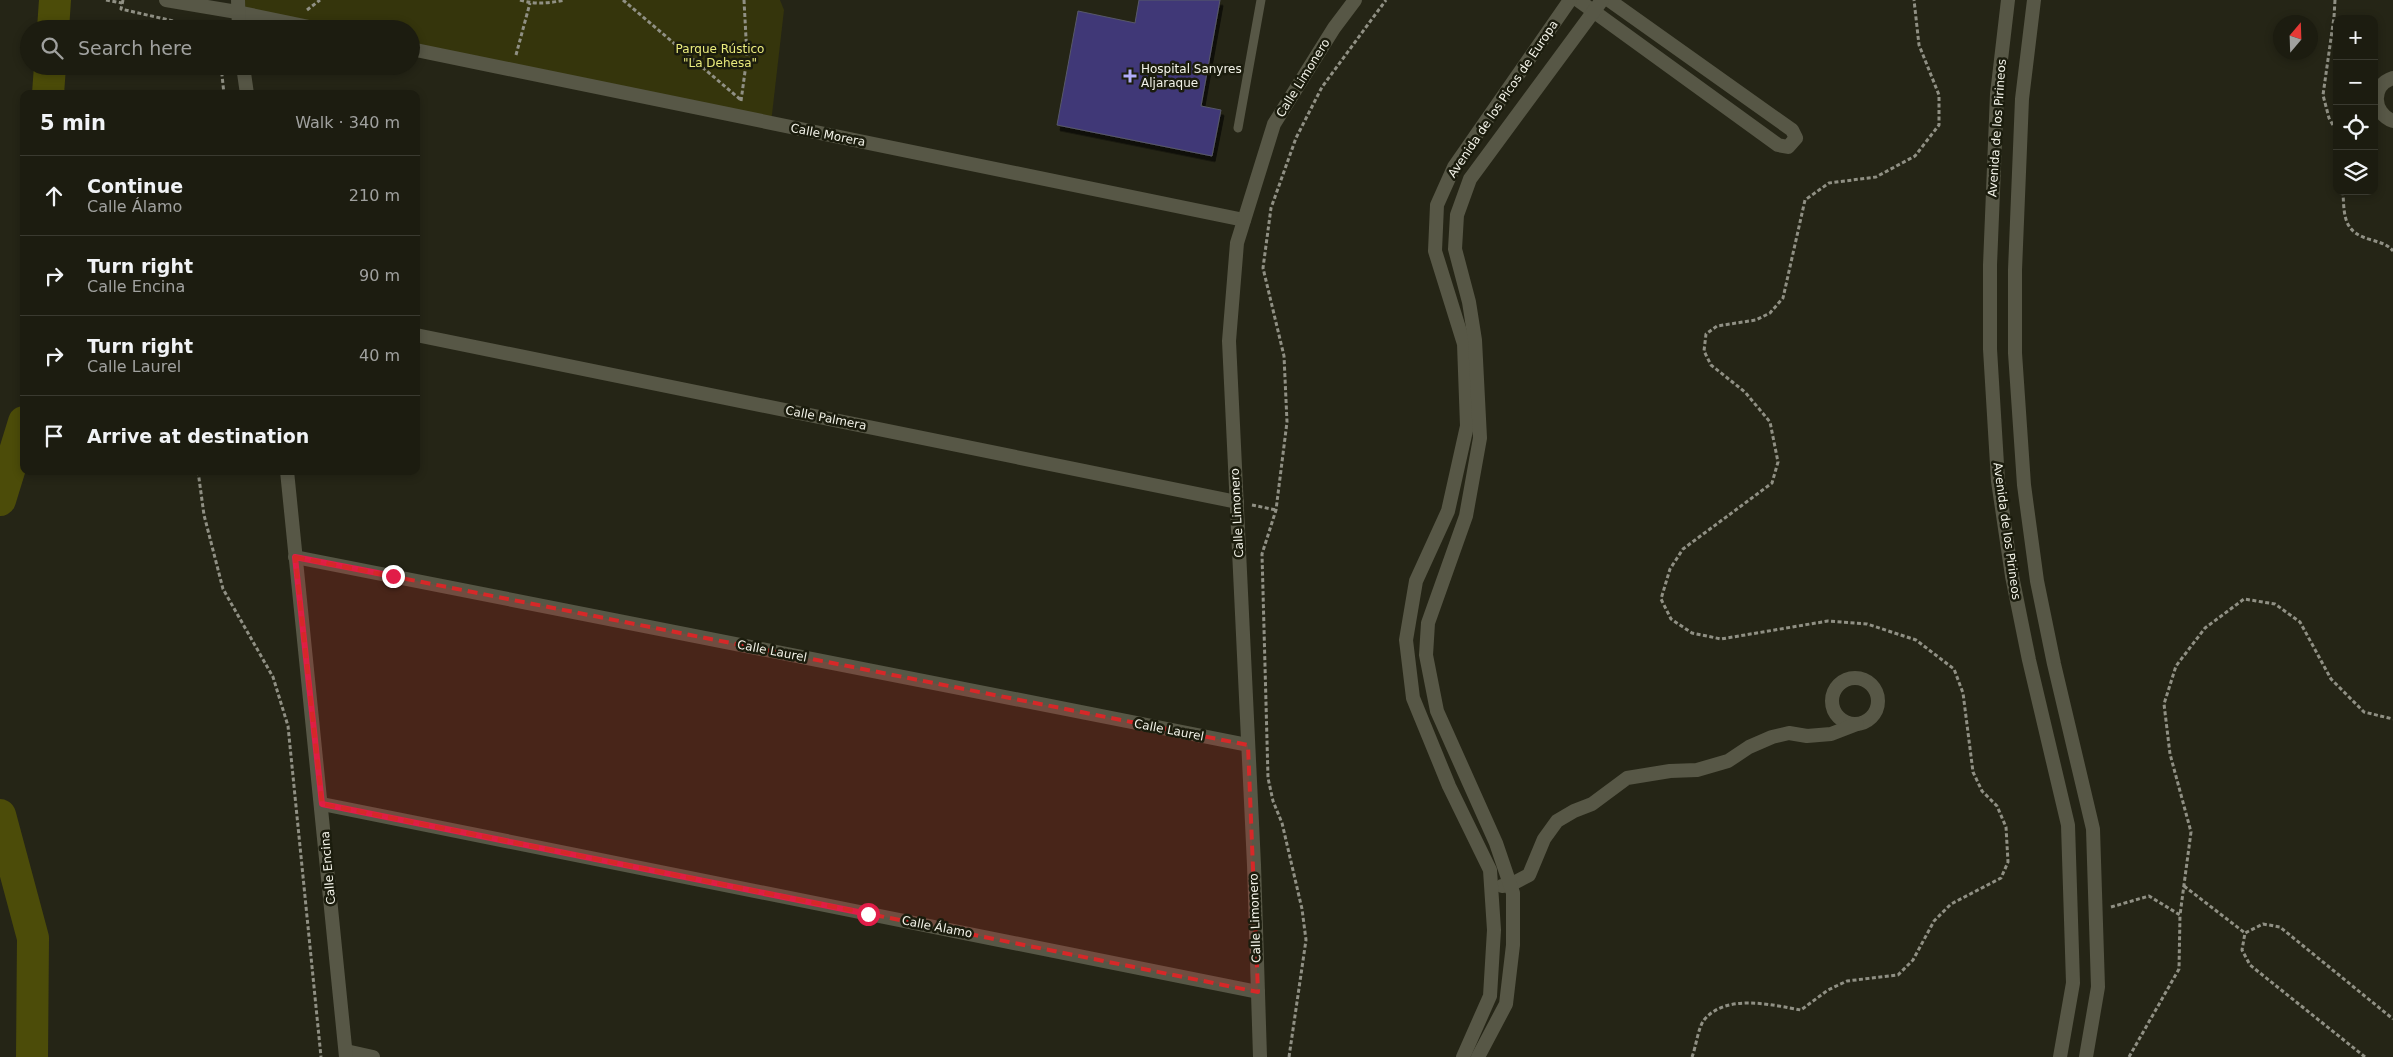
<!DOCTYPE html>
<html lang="en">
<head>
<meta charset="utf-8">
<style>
	body { margin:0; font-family:"DejaVu Sans",sans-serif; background:#29291e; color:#f1f3f6 }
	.controls { position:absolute; right:15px; top:15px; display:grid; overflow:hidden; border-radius:10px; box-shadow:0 2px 8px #0003 }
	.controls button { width:45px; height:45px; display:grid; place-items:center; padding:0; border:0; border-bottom:1px solid #3a3a30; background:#1c1c10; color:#f1f3f6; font:25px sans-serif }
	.compass { position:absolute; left:2273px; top:15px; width:45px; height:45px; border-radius:50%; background:#1c1c10; box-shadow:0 2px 8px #0003; rotate:19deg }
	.stop { position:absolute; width:15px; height:15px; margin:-11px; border:4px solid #e11d48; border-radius:50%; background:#fff }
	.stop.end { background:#e11d48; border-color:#fff; box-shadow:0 1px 5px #0008 }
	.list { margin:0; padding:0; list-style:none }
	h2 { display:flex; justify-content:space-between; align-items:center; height:65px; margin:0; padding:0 20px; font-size:21px }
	h2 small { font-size:16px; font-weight:400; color:#a0a19f }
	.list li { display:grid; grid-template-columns:32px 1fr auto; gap:15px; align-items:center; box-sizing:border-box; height:80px; padding:0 20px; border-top:1px solid #3a3a30 }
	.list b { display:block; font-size:19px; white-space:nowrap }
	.list p { margin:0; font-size:16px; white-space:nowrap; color:#a0a19f }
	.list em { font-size:16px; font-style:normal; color:#a0a19f }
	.icon { flex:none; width:28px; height:28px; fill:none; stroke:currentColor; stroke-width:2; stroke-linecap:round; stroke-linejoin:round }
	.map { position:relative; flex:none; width:2393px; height:1057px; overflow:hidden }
	.search { position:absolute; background:#1c1c10; box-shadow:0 2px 8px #0003; left:20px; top:20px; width:400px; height:55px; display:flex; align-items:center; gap:12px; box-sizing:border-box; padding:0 18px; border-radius:28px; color:#a0a19f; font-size:19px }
	.panel { position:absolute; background:#1c1c10; box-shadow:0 2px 8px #0003; left:20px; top:90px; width:400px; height:385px; border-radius:10px }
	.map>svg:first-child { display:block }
	.green { fill:#35350c }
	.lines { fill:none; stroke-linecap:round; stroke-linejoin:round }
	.river { stroke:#4c4c09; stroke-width:32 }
	.building { fill:#3f3877; stroke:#585869; filter:url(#shadow) }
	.path { stroke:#909084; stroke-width:3; stroke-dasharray:4 2.5; stroke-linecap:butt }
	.service { stroke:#575746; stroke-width:9 }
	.minor { stroke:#575746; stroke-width:14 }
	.tertiary { stroke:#575746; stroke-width:14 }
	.route { stroke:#e11d48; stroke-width:6 }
	.marked { fill:#d62828; fill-opacity:0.2; stroke:#d62828; stroke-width:4; stroke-dasharray:10 6; stroke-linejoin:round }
	.poi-dot { fill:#b1adfa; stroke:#1b1c0d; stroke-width:2 }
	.labels { text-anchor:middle; stroke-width:5; stroke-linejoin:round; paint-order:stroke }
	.park-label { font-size:12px; fill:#eaeb7d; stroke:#1b1c0d }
	.poi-label { font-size:12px; fill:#f3f3e9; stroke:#1b1c0d; text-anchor:start }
	.street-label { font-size:12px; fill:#f3f3e9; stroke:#1b1c0d }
</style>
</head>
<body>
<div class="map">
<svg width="2393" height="1057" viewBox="0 0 2393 1057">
	<defs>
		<filter id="shadow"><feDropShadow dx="3" dy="5.5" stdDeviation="0" flood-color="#0009"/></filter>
	</defs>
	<rect width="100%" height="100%" fill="#252516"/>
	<polygon class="green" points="238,0 780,0 784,10 771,123 411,49 411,29 319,29 237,12"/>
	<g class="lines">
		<g class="river">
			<polyline points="53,29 55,0"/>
			<polyline points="48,94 50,66"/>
			<polyline points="0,500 24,422"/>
			<polyline points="0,815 33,938 32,1057"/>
		</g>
	</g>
	<polygon class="building" points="1139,0 1220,0 1201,106 1221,110 1212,156 1057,125 1078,11 1135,23"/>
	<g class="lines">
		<g class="path">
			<polyline points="106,0 122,3"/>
			<polyline points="123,0 121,9 182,23 198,29"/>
			<path d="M520,0C536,5 550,3 565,0"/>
			<polyline points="623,0 741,100"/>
			<polyline points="2335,0 2334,17 2323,95 2329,118 2337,132"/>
			<polyline points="307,10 320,0"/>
			<polyline points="516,55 530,3"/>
			<polyline points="221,66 224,94"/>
			<polyline points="741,101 747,57 744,0"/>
			<path d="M2343,191C2344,218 2344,233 2372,240C2381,243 2387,244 2393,251"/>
			<polyline points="198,471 204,515 223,589 273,677 288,726 321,1057"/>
			<polyline points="1252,505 1276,510"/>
			<polyline points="2184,886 2245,933"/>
			<polyline points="2111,907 2149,896 2180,915 2191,832 2170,754 2164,704 2176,666 2205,628 2244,599 2275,604 2300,622 2331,679 2364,712 2393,719"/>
			<polyline points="1289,1057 1306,940 1302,909 1282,823 1273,801 1268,778 1262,554 1276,510 1287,422 1284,356 1263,268 1271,208 1296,138 1322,87 1386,0"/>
			<path d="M1692,1057C1696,1047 1698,1028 1704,1020C1726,993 1772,1005 1801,1010L1828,990L1847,981L1898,975L1913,960L1934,921L1951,904L2001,878L2008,862L2006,827L1997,806L1982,791L1973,772L1963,693L1954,669L1916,640L1867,624L1828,621L1721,639L1692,633L1671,619L1661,599L1670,569L1683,549L1772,483L1778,462L1770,422L1745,392L1711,365L1704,351L1706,334L1717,326L1756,320L1770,313L1783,298L1805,200L1829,183L1876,177L1915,156L1939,125V95L1919,45L1914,0"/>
			<polyline points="2129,1057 2179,969 2180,915"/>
			<polyline points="2365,1057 2250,965 2242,950 2245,933 2263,924 2280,927 2393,1019"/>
		</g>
		<polyline class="service" points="1238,128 1261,0"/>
		<g class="minor">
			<polyline points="1578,0 1778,145 1788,147 1796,138 1792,130 1609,0"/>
			<polyline points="237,12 319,29"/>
			<polyline points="411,49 1244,220"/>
			<path d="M2393,78C2371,85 2372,113 2393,121"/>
			<polyline points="416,335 1237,502"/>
			<polyline points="295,557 1248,745"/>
			<circle cx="1855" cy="701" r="23"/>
			<polyline points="322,804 1258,992"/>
			<polyline points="1502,886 1510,885 1529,875 1544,839 1557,821 1574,811 1592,804 1627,778 1670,771 1697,770 1728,761 1749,747 1772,737 1789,733 1807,736 1831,734 1857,724"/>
			<polyline points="346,1051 373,1057"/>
			<polyline points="1260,1057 1254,865 1229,341 1237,243 1274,124 1334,28 1355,0"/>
			<polyline points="1463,1057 1490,996 1494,930 1490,870 1449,786 1413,698 1406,640 1416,581 1448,511 1467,426 1464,344 1435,251 1437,205 1454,167 1570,0"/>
			<polyline points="1478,1057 1506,1004 1513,945 1513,893 1496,843 1437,711 1426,655 1428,623 1466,516 1480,438 1475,340 1469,302 1455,249 1457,215 1470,179 1602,0"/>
		</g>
		<g class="tertiary">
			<polyline points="166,0 237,12"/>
			<polyline points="238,0 239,29"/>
			<polyline points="2008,0 1997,94 1990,265 1990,349 1998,481 2012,576 2029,660 2068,825 2073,983 2060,1057"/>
			<polyline points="2034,0 2022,99 2015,270 2015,353 2024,485 2037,581 2054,664 2093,829 2098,987 2086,1057"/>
			<polyline points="243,66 247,94"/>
			<polyline points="287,471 346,1057"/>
		</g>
	</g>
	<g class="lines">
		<polyline class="route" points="393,576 295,557 322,804 868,914"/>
	</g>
	<path class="marked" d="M295,557L1248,745L1258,992L322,804Z"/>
	<path class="poi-dot" d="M1127.5 68.5h5v5h5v5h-5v5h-5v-5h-5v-5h5z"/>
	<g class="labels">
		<g class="park-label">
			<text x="720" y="53">Parque Rústico<tspan x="720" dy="14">"La Dehesa"</tspan></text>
		</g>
		<g class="poi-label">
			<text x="1141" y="73">Hospital Sanyres<tspan x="1141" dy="14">Aljaraque</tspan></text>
		</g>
		<g class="street-label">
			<text transform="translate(1303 78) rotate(-58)" y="4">Calle Limonero</text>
			<text transform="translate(1503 99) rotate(-56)" y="4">Avenida de los Picos de Europa</text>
			<text transform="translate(1997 128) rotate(-86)" y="4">Avenida de los Pirineos</text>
			<text transform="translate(828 135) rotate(11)" y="4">Calle Morera</text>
			<text transform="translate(826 418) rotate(11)" y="4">Calle Palmera</text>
			<text transform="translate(1237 513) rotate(-93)" y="4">Calle Limonero</text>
			<text transform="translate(2007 531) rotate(82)" y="4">Avenida de los Pirineos</text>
			<text transform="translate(772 651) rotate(11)" y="4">Calle Laurel</text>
			<text transform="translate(1169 730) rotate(11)" y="4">Calle Laurel</text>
			<text transform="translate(328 868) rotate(-95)" y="4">Calle Encina</text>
			<text transform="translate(1255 918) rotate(-92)" y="4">Calle Limonero</text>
			<text transform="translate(937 927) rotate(11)" y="4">Calle Álamo</text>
		</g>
	</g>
</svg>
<div class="controls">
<button>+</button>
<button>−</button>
<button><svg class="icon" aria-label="locate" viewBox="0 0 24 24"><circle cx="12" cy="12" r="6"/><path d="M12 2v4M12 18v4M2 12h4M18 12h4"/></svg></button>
<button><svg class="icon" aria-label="layers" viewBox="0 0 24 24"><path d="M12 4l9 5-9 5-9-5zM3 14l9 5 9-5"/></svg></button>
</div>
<svg class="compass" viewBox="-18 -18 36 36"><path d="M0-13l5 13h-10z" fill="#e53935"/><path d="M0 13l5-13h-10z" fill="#a0a19f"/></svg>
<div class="stop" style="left:868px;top:914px"></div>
<div class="stop end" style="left:393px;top:576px"></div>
<div class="search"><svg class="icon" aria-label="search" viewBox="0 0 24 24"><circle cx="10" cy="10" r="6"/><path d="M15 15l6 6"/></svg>Search here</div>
<section class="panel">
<h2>5 min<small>Walk · 340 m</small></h2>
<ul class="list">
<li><svg class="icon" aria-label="ahead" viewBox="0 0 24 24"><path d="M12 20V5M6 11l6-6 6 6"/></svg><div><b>Continue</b><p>Calle Álamo</p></div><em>210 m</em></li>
<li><svg class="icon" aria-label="right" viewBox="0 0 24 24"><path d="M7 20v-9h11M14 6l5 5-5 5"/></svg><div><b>Turn right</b><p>Calle Encina</p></div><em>90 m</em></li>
<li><svg class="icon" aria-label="right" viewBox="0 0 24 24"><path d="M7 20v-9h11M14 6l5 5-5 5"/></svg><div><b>Turn right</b><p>Calle Laurel</p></div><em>40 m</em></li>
<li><svg class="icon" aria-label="arrive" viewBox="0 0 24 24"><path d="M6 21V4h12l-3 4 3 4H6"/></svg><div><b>Arrive at destination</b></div></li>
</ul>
</section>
</div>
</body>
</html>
